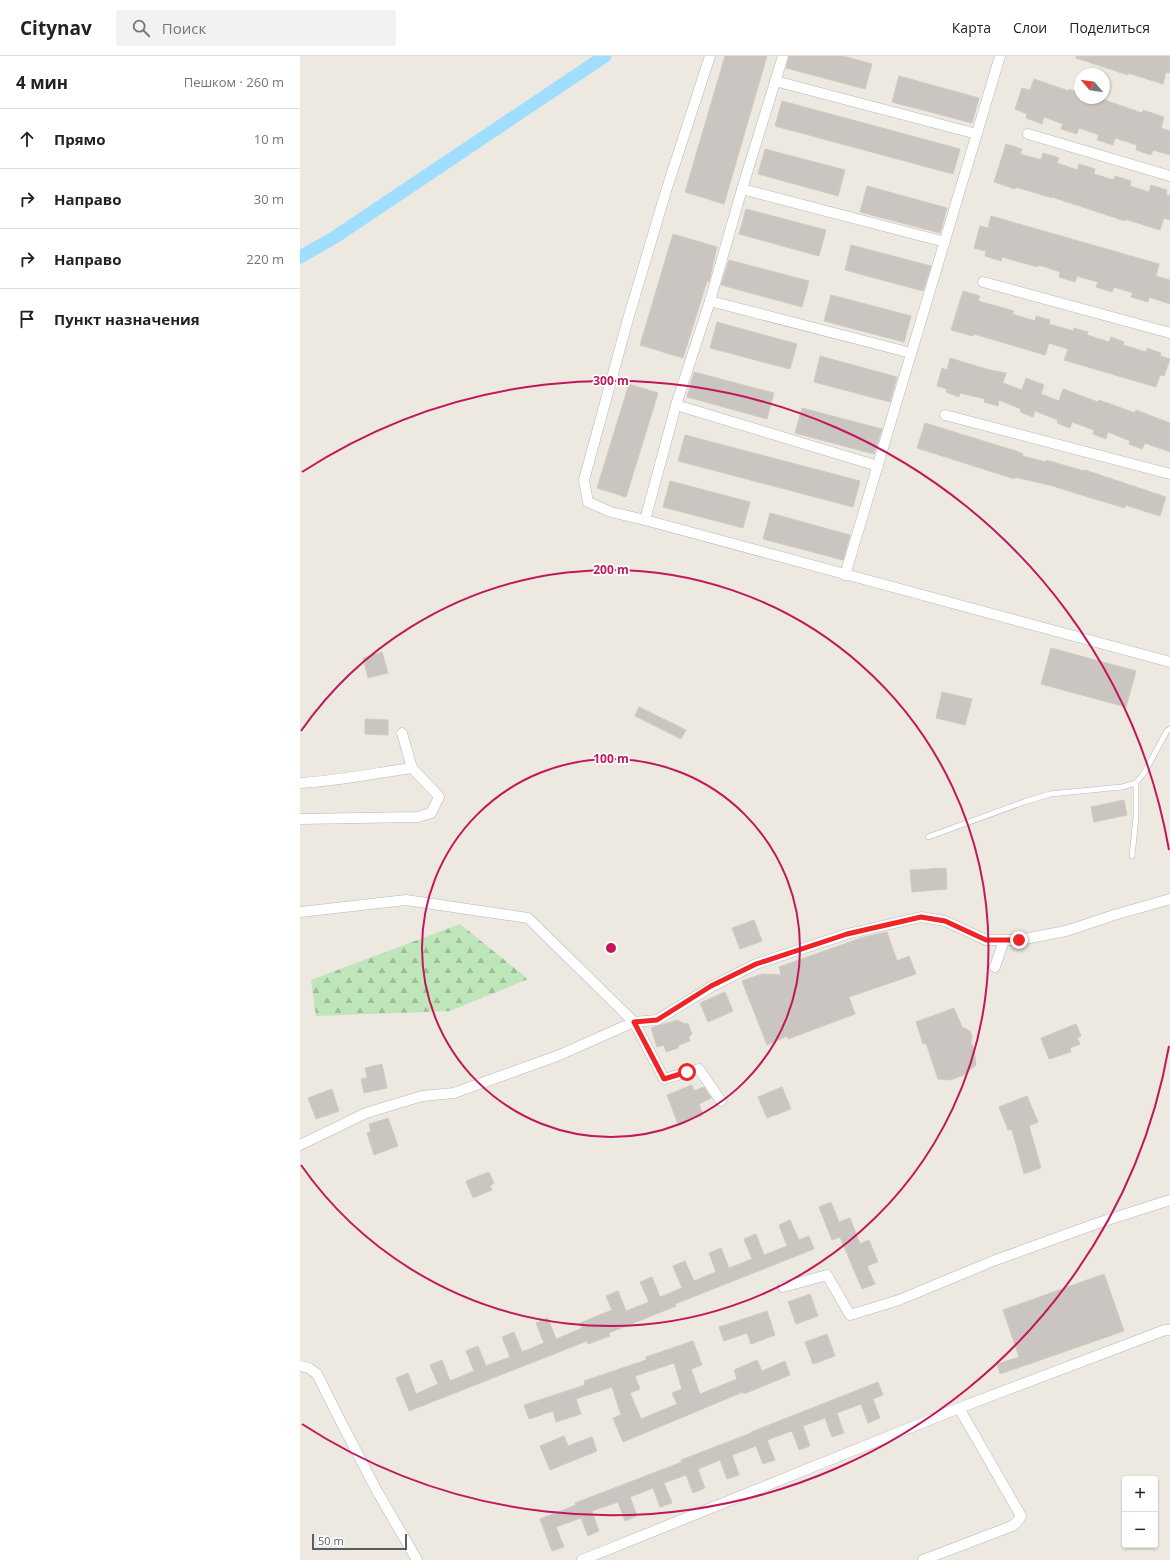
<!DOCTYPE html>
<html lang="ru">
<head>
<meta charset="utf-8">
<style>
	body { margin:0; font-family:"Open Sans",sans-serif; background:#f2f2f2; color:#222 }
	.controls { position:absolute; right:12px; bottom:12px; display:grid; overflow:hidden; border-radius:4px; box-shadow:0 1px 3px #0004 }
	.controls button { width:36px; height:36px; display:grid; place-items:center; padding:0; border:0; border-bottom:1px solid #e0e0e0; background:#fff; color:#222; font:20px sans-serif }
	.compass { position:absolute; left:774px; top:12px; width:36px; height:36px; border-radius:50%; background:#fff; box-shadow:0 1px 3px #0004; rotate:299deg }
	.scale { position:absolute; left:12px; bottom:10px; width:95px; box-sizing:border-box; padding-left:4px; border:2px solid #595e62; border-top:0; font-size:11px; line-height:14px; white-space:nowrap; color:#595e62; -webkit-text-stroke:3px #fff; paint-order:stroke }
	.stop { position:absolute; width:12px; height:12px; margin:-9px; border:3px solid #f02327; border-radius:50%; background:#fff }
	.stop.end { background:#f02327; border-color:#fff; box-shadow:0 1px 4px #0008 }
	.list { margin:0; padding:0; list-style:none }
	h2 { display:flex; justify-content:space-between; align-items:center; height:52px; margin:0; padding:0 16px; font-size:17px }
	h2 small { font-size:13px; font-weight:400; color:#767676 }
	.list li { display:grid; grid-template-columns:26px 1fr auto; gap:12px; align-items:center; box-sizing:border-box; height:60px; padding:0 16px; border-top:1px solid #e0e0e0 }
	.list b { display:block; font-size:15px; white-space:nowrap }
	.list em { font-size:13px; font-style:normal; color:#767676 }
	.icon { flex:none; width:22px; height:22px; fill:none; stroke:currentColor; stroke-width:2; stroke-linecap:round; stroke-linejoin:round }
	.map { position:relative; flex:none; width:870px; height:1504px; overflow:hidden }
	header { display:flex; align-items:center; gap:24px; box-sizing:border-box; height:56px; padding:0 20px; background:#fff; border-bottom:1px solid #e0e0e0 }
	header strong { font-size:19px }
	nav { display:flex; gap:22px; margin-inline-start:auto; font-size:14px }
	.search { width:280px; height:36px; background:#f2f2f2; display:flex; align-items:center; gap:10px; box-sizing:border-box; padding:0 14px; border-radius:4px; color:#767676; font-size:15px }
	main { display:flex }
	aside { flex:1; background:#fff }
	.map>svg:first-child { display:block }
	.forest { fill:url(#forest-firs) }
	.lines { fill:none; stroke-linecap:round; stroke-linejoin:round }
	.canal { stroke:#9fdeff; stroke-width:13 }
	.building { fill:#cac5c0; stroke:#d2cabf; fill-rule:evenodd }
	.lane-casing { stroke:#b3b8bc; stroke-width:6 }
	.street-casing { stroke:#b3b8bc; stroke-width:11 }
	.lane { stroke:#fff; stroke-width:5 }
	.street { stroke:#fff; stroke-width:10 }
	.route { stroke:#f02327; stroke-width:5 }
	.ring { fill:none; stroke:#c2185b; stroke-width:2 }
	.centre { fill:#c2185b; stroke:#fff; stroke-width:2 }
	.ring-label { font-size:12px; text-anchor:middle; font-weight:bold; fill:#c2185b; stroke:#fff; stroke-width:3.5; stroke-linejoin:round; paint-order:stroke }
</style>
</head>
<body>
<header>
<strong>Citynav</strong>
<div class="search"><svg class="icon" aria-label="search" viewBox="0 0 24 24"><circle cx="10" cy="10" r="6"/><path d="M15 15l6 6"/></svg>Поиск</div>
<nav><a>Карта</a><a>Слои</a><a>Поделиться</a></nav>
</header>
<main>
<aside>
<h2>4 мин<small>Пешком · 260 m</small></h2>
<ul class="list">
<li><svg class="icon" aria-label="ahead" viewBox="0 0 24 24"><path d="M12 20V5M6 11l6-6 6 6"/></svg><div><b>Прямо</b></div><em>10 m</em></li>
<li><svg class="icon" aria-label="right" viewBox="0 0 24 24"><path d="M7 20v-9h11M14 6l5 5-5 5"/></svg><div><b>Направо</b></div><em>30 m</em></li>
<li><svg class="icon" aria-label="right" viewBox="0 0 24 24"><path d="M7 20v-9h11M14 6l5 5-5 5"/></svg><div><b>Направо</b></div><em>220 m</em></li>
<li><svg class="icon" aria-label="arrive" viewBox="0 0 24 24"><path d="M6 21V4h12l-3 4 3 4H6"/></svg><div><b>Пункт назначения</b></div></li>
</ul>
</aside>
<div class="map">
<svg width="870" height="1504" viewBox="0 0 870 1504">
	<defs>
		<pattern id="forest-firs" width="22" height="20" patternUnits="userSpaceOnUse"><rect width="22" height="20" fill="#bfe6bb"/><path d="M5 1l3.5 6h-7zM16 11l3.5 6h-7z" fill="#9ebe9b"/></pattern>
	</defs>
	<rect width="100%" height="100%" fill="#ede9e0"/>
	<polygon class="forest" points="160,868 228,923 150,955 16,960 11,924"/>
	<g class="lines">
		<polyline class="canal" points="0,201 35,181 305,0"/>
	</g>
	<g class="building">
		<polygon points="425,0 467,0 424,148 385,136"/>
		<polygon points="489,0 543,0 572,8 565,33 486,12"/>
		<polygon points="776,0 870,0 870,17 866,16 863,28 828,17 828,19 776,2"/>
		<polygon points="599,20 679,42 672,67 592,46"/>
		<polygon points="734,23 769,35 769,33 780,37 780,42 799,42 842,57 843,54 864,61 861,72 870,75 870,99 853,94 851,99 836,94 837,89 815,82 813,89 797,84 799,79 779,72 777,78 761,73 763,68 744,61 742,68 726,62 727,58 715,53 722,32 730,34"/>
		<polygon points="482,45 660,93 653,118 475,70"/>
		<polygon points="706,88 722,93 720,98 741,104 743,97 759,102 757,107 777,114 779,108 795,113 794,118 814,124 815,120 831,125 830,130 849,136 851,129 867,134 866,139 870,140 870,164 864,162 860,174 825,163 825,165 752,141 752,142 716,131 715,133 694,126"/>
		<polygon points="465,93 545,114 538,140 458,118"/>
		<polygon points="567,130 647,152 640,177 560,156"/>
		<polygon points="446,153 526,174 519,200 439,178"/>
		<polygon points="691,160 859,208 856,220 870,224 870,248 849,241 848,246 831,241 833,237 814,231 812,236 796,231 798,226 777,220 775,226 759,221 760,216 739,209 738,211 702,201 701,205 685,200 686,195 674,192 680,170 688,172"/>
		<polygon points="373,178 417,191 409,226 407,225 383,302 340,289"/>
		<polygon points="551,189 631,210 623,235 545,214"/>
		<polygon points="429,204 509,225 502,251 421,229"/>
		<polygon points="663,235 680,240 678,245 714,255 712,258 735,265 736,260 750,264 749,268 773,275 774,272 788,276 787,279 809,286 811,281 824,286 823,289 846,296 847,292 861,297 860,300 870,303 864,320 860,319 856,331 764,304 768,293 749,287 745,299 674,278 673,280 651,274"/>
		<polygon points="531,239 611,260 604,286 524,265"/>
		<polygon points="417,266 497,288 490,313 410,292"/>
		<polygon points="520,300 597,321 590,346 514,326"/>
		<polygon points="650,302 686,313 706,317 703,327 722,334 726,322 744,329 741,338 759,345 763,333 798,346 799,344 835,357 836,354 870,367 870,396 845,387 842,393 829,388 830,385 808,376 806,383 793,378 794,374 772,366 770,372 757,367 758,364 735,355 733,361 720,356 721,353 699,344 698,350 684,346 685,343 660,337 659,341 646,336 647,333 637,330 642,312 647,314"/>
		<polygon points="394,316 474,337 467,363 387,341"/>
		<polygon points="329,328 358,337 326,441 297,432"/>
		<polygon points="502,352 582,373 574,398 495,377"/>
		<polygon points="625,367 719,396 723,398 722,400 746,406 746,404 784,415 785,414 866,441 860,460 825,449 825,452 788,441 753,430 715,421 715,423 617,392"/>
		<polygon points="385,379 560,425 553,451 378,405"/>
		<polygon points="370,425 450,446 443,472 363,451"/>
		<polygon points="470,457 550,479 543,504 463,483"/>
		<polygon points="751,592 836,615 826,651 741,628"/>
		<polygon points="82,596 88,617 68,622 63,602"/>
		<polygon points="642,636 672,643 665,669 636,662"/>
		<polygon points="339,651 386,674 381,683 335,660"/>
		<polygon points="65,663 88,664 88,679 65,678"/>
		<polygon points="824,744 827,759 794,766 791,751"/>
		<polygon points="646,812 647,833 612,836 610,814"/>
		<polygon points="454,864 462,885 440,893 432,872"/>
		<polygon points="587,876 597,905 609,900 616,918 549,941 555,958 488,983 487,980 467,989 442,925 462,918 481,919 479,911 564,881"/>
		<polygon points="425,936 433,955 408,966 400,947"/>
		<polygon points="654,952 662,971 670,975 672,980 671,987 674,992 676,1009 664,1019 650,1024 638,1023 626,987 623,988 616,966"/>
		<polygon points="377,964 385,968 388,967 392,978 389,981 390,985 379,989 378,992 366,996 364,989 357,991 351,972"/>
		<polygon points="776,968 781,980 777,982 780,988 770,992 771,996 749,1003 741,982"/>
		<polygon points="82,1008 87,1032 64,1037 61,1023 67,1022 65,1012"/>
		<polygon points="392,1029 394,1035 404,1031 411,1042 399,1048 403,1059 378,1068 367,1039"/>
		<polygon points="482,1031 491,1053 467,1062 458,1041"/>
		<polygon points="32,1033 39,1055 16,1063 8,1042"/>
		<polygon points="727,1040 738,1066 729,1070 741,1112 724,1118 712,1074 708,1074 699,1051"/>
		<polygon points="88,1062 98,1090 74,1099 67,1077 71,1075 69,1068"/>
		<polygon points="189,1116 194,1127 190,1130 192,1134 173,1142 166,1125"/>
		<polygon points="531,1146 539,1166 550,1162 560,1188 569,1184 578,1206 567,1210 575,1228 562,1233 540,1181 532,1184 519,1151"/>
		<polygon points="490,1164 499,1184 509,1180 514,1193 375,1248 376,1250 309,1277 310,1280 288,1288 287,1285 109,1355 96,1322 108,1317 116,1338 138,1328 130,1309 142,1304 150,1325 174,1315 166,1295 178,1290 186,1310 210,1301 202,1281 214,1276 222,1296 244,1287 236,1267 248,1262 256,1283 282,1272 280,1267 312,1254 306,1240 318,1235 326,1255 349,1246 340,1226 352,1221 360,1241 382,1232 373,1210 385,1205 394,1225 416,1216 409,1197 421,1192 429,1212 452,1203 444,1183 456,1178 464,1199 487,1190 479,1169"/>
		<polygon points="804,1218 824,1275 700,1318 697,1308 719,1301 703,1254"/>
		<polygon points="510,1238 518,1260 496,1268 488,1246"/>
		<polygon points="467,1255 475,1279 451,1288 447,1277 424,1285 419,1271"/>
		<polygon points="527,1278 535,1300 513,1308 505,1286"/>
		<path d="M393,1285L402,1309L391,1313L400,1338L437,1323L434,1314L457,1304L462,1315L485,1305L490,1319L444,1338L443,1336L323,1386L313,1362L321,1359L312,1331L276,1343L281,1358L256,1366L253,1355L229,1363L224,1349L285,1329L284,1325L346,1304V1301ZM374,1307L382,1333L372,1337L377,1348L341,1363L330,1337L340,1333L335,1320Z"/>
		<polygon points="578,1326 583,1339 573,1343 580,1362 568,1367 561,1348 537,1357 544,1377 532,1381 525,1362 503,1370 510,1390 499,1394 492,1375 467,1384 475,1404 463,1408 456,1390 432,1399 439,1419 427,1423 420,1404 398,1413 405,1432 393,1437 386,1419 364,1427 372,1447 360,1451 353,1432 330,1441 337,1460 325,1465 318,1446 292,1455 299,1475 288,1480 281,1462 256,1471 264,1491 252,1495 240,1463 276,1449 275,1447 382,1406 381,1404 451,1377 451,1376"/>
		<polygon points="264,1380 268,1390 292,1381 297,1395 250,1414 240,1390"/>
	</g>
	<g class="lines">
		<g class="lane-casing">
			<g id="lane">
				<polyline points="628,781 724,746 750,738 822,731 836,727 844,717 867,675 870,673"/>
				<polyline points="832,800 836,761 836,727"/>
			</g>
		</g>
		<g class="street-casing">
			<g id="street">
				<polyline points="410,0 366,135 328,263 284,424 288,446 311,456 345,464 870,606"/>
				<polyline points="475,25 677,78"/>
				<polyline points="728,78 870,120"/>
				<polyline points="442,133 645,186"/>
				<polyline points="683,226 870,277"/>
				<polyline points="410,245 611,297"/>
				<polyline points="376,349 578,410"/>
				<polyline points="645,359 870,418"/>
				<polyline points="345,464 376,349 410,245 442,133 483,0"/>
				<polyline points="545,519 700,0"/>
				<polyline points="102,677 112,712"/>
				<path d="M0,727C38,725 75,717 112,712L133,734L139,741L131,757L118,761L0,763"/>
				<polyline points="0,856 106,844 228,862 334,966 357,964 411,931 456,908 547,878 621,861 645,865 686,884 719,884 766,875 814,859 870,843"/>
				<polyline points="695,911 704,884"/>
				<polyline points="0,1089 66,1057 122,1040 154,1037 257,1000 334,966 364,1023 399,1013 421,1045"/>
				<polyline points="483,1231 527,1219 550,1259 599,1244 693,1205 798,1167 870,1144"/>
				<polyline points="0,1310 9,1312 17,1318 42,1368 77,1435 117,1504"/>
				<polyline points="282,1504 659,1352 865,1274 870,1274"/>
				<polyline points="623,1504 712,1470 717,1466 721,1460 659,1352"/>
			</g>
		</g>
		<use href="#lane" class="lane"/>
		<use href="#street" class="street"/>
	</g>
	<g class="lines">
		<polyline class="route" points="387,1016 364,1023 334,966 357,964 411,930 456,908 547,878 621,861 645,865 686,884 719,884"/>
	</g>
	<g class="ring">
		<circle cx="311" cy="892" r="189"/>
		<path d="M1 675A378 378 0 1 1 1 1109"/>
		<path d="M869 990A567 567 0 0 1 2 1368M2 416A567 567 0 0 1 869 794"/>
	</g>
	<circle cx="311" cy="892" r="6" class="centre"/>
	<g class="ring-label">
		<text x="311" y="329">300 m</text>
		<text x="311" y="518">200 m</text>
		<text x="311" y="707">100 m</text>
	</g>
</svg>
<div class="controls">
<button>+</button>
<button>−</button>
</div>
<svg class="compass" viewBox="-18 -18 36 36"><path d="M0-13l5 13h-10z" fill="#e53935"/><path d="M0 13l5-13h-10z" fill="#767676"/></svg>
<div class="scale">50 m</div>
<div class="stop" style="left:387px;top:1016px"></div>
<div class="stop end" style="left:719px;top:884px"></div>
</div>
</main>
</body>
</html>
